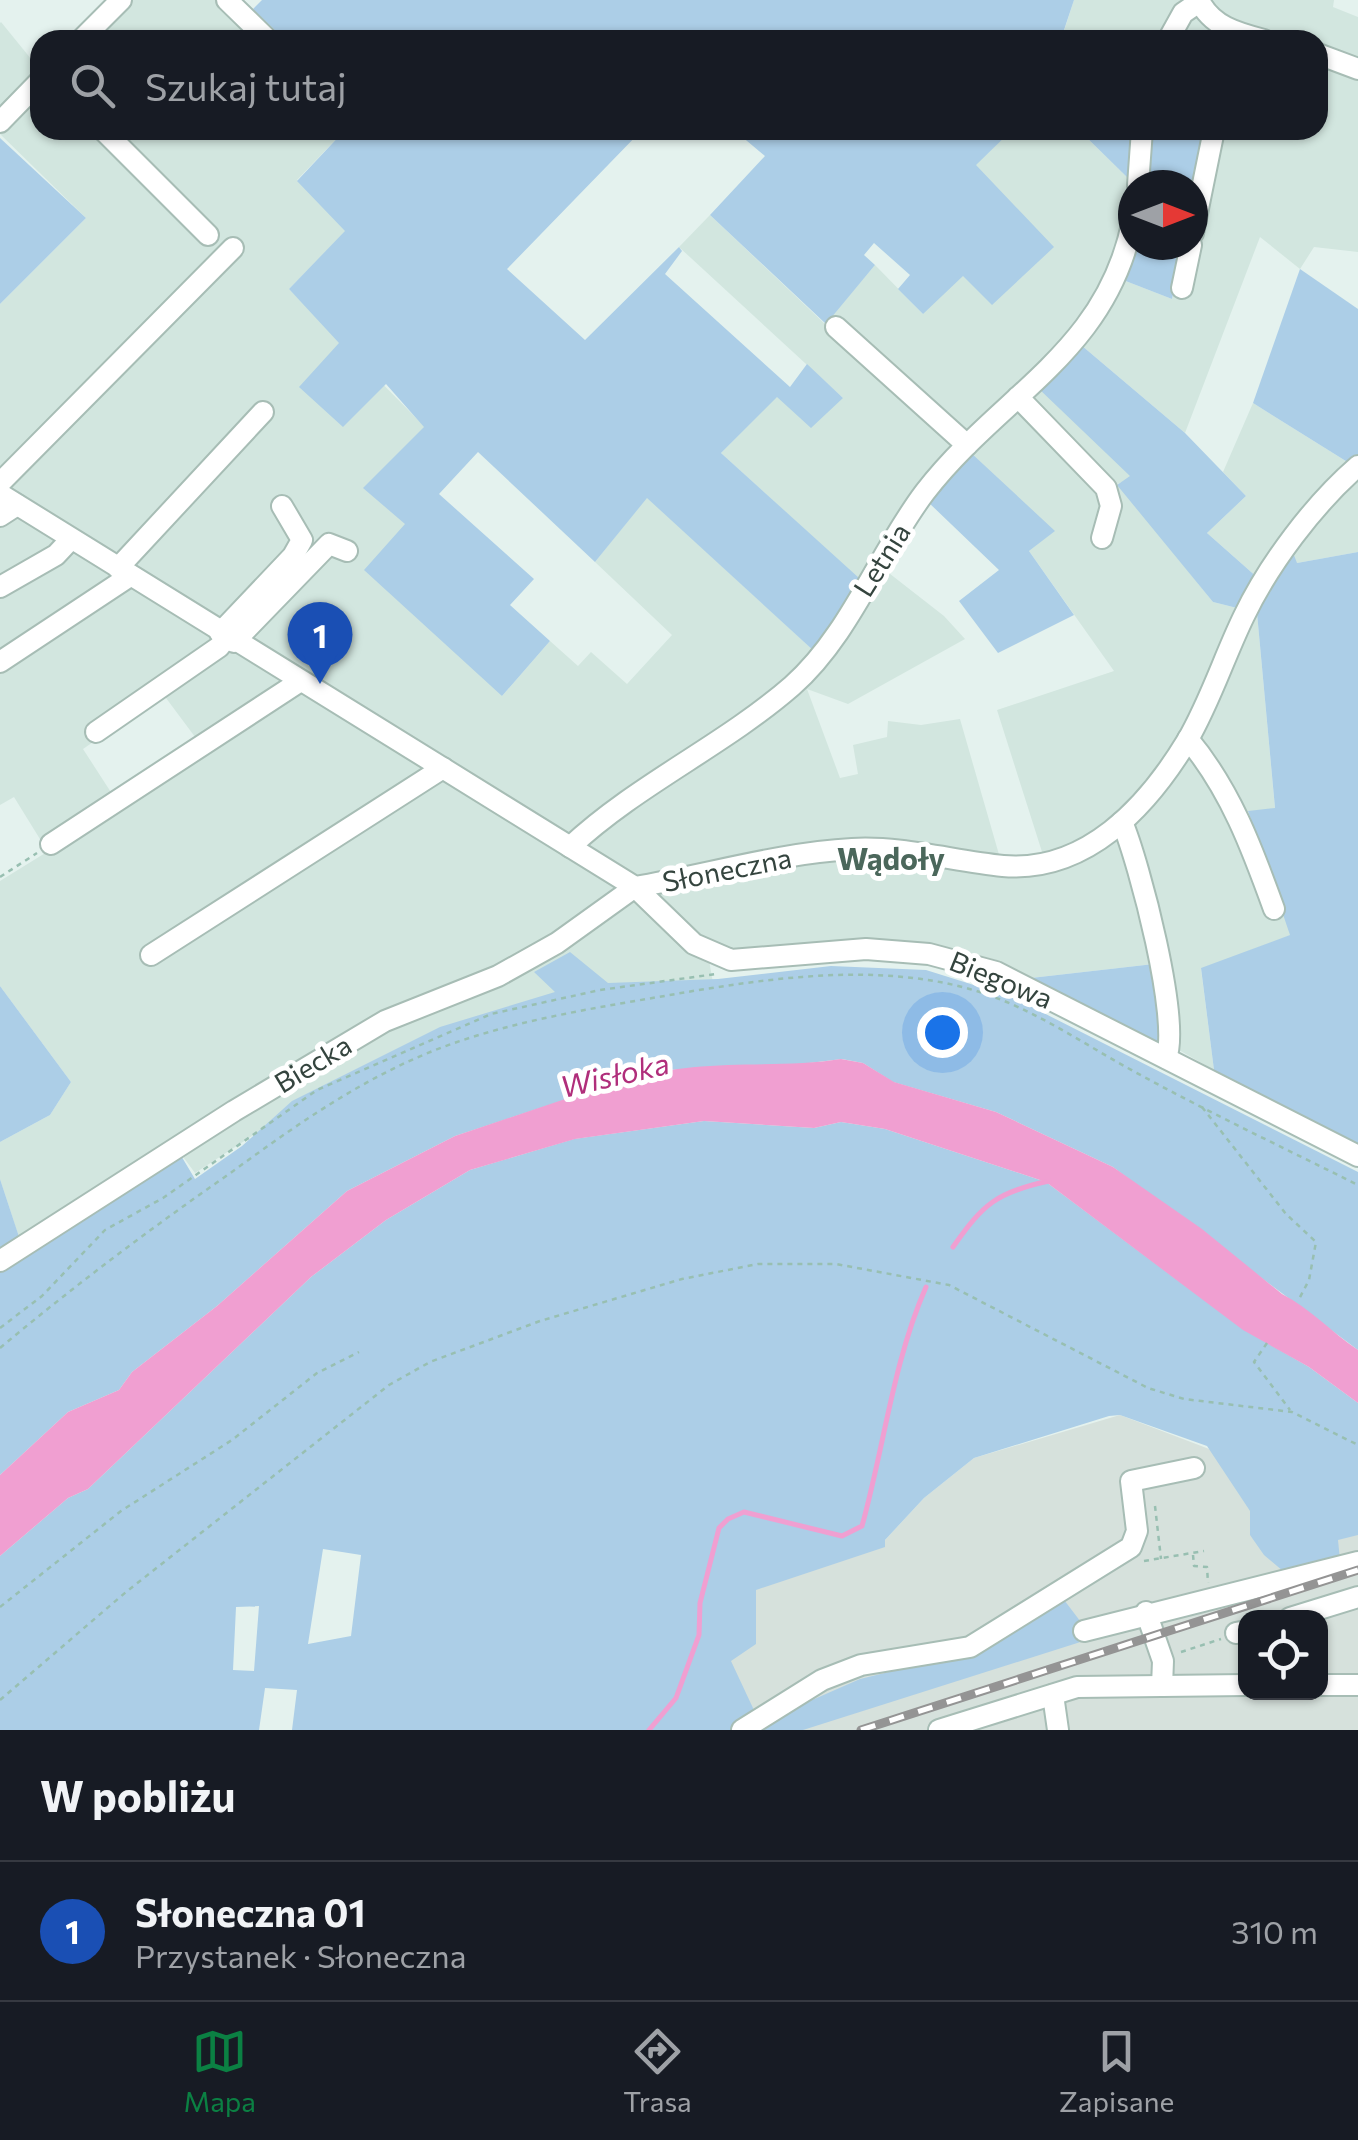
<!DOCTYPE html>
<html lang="pl">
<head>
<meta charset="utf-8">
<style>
	body { margin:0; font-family:Commissioner,sans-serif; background:#20242c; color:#f1f3f6 }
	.controls { position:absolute; right:30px; bottom:30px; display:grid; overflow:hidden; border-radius:20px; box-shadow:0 2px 8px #0004 }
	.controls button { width:90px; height:90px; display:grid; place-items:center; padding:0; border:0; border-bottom:2px solid #363941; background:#171b24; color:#f1f3f6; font:50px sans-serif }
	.compass { position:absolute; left:1118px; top:170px; width:90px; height:90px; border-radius:50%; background:#171b24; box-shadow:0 2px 8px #0004; rotate:90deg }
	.you { position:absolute; left:942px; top:1032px; width:35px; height:35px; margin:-25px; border:8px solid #fff; border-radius:50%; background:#1a73e8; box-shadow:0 0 0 15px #1a73e833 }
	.badge { display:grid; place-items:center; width:65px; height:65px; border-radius:50%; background:#0b8043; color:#fff; font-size:32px; font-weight:700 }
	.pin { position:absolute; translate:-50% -82px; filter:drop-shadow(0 2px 5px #0008) }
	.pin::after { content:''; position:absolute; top:52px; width:35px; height:30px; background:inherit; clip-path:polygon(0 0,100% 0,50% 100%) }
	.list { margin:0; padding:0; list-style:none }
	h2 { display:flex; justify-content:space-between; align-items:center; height:130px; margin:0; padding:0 40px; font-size:42px }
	h2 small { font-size:32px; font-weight:400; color:#9ea1a6 }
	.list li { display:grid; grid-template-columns:65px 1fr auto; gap:30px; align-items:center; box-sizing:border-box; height:140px; padding:0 40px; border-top:2px solid #363941 }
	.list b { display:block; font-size:38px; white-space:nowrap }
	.list p { margin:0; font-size:32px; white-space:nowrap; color:#9ea1a6 }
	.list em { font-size:32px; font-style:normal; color:#9ea1a6 }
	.icon { flex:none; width:55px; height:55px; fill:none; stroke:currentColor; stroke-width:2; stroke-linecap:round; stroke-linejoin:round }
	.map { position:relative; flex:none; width:1358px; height:1730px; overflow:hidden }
	.search { position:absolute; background:#171b24; box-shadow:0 2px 8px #0004; left:30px; right:30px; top:30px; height:110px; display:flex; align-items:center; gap:25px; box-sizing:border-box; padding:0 35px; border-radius:30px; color:#9ea1a6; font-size:38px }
	.sheet { height:270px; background:#171b24 }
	nav { display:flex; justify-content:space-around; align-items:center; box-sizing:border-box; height:140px; border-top:2px solid #363941; background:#171b24; font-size:28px; color:#9ea1a6 }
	nav a { display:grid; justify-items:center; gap:5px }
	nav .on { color:#0b8043 }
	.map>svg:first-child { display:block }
	.residential { fill:#d2e6df; fill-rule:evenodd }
	.industrial { fill:#d6e1dc; fill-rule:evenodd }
	.green { fill:#accee7; fill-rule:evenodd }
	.water { fill:#f09fd1 }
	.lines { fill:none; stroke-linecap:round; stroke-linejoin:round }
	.stream { stroke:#f09fd1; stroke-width:5 }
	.minor-casing { stroke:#a7bdb5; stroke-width:24 }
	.path { stroke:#98bfb1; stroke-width:2.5; stroke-dasharray:5 5; stroke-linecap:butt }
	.minor { stroke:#fff; stroke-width:20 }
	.rail-casing { stroke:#949494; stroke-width:9 }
	.rail { stroke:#fff; stroke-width:5; stroke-dasharray:15; stroke-linecap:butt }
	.labels { text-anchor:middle; stroke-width:10; stroke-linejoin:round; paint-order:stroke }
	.street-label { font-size:28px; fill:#34443e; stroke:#fff }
	.neighbourhood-label { font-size:30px; font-weight:bold; fill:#4b675b; stroke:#fff }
	.water-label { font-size:30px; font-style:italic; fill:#b02e7b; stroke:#fff }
</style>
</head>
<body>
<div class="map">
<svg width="1358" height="1730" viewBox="0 0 1358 1730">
	<rect width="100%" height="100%" fill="#e4f2ee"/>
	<g class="residential">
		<polygon points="133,0 243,0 285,40 93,40"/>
		<path d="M1074,0H1334L1333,7L1358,17V252L1314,247L1300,269L1260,237L1185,433L1081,345L1131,477L1118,484L1213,602L1257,613L1275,809L1248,812L1291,935L1201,969L1214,1070L1170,1045L1154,964L1031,978L1000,961L948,947L820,941L751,952L706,943L719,1017L345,1076L195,1173L181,1154L24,1253L0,1179V1142L50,1115L71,1082L0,986V881L207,753L163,694L83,749L116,800L43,844L14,797L0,805V304L86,218L0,134L40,94V130H345L297,180L346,231L289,289L425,427L364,488L406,524L502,696L550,641L578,666L591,652L627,684L672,635L595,562L647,497L814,651L858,578L721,453L777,396L843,398L679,247L710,215L825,324L875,265L923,314L975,165L1012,130H1079L1135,185L1133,237L1123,280L1172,299L1209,130H1318V40H1081L1063,34ZM927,501L1054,531L1029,551L1114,671L997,710L1043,855L1000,858L960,719L921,725L888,721L887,737L853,745L858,774L840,778L807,689L848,704L965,639L944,616L885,570Z"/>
		<polygon points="1,22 40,70 0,111 0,23"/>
		<polygon points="1253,403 1349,463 1358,456 1358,552 1297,563 1259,579 1207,533 1246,496 1223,472"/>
	</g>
	<path class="industrial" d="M1120,1415L1358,1506V1730H735L721,1655L729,1599L885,1540L924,1498L974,1458ZM1246,1618H1320V1692H1246Z"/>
	<g class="green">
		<polygon points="262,0 1074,0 1063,33 1081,40 285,40 253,9"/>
		<polygon points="345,130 642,130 507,269 585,340 679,247 682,251 665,274 790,387 807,364 843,398 811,428 777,397 721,453 859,578 815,652 647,498 595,562 478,452 439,494 534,579 510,605 550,641 502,696 364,570 405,524 363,488 424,427 386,384 343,427 299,387 339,343 289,289 345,231 297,181"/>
		<polygon points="734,130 1012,130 976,165 1054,247 992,305 963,276 923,314 898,289 910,275 874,243 864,255 875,265 826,324 710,215 765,156"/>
		<polygon points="1079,130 1136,130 1134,184"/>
		<polygon points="1148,130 1209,130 1193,185 1143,185"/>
		<polygon points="0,138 86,218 0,304"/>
		<polygon points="1133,245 1183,245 1172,299 1123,280"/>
		<polygon points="1300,269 1358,309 1358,456 1349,463 1253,403"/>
		<polygon points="1081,345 1185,433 1246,496 1207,533 1259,579 1241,609 1213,602 1117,485 1130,476 1037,387"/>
		<polygon points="970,452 1055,531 1029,551 1074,615 998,653 959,601 999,570 927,501"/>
		<polygon points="1292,550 1297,563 1358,552 1358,1144 1214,1070 1201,968 1290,935 1248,811 1275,808 1257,613"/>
		<polygon points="570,952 608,983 718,979 831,966 926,970 1012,997 1358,1172 1358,1350 1113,1167 996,1112 893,1082 863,1063 842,1059 768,1068 656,1070 455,1136 347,1191 217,1306 132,1372 119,1390 68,1412 0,1475 0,1179 24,1252 180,1154 195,1179 242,1146 292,1101 440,1027 555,992 534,972"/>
		<polygon points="1154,964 1170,1045 1155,1042 1031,978"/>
		<polygon points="0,986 71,1082 50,1115 0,1142"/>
		<path d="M704,1121L814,1128L841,1122L885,1129L1046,1182L1243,1329L1309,1367L1358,1403V1535L1338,1540L1340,1560L1290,1577L1264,1555L1250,1535V1511L1207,1446L1120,1415L1109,1416L974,1458L924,1498L885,1540V1547L756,1590V1644L731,1661L760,1723L860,1679L926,1663L1055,1588L1093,1638L803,1730H292L297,1690L265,1688L259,1730H0V1556L68,1498L88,1489L311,1277L386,1220L470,1170L574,1139ZM323,1549L361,1555L351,1636L308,1644ZM259,1606L254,1671L233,1670L236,1607Z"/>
	</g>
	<path class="water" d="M841,1059L863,1063L894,1082L996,1112L1113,1167L1202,1229L1282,1294C1310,1308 1331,1332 1358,1350V1403L1309,1367L1243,1330L1046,1182L885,1129L841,1122L814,1128L704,1121L575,1139L470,1170L386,1220L311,1277L88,1489L68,1498L0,1556V1475L68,1412L119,1390L132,1372L217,1306L347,1191L455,1136L586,1092C595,1082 618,1076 630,1082C687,1056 776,1070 841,1059Z"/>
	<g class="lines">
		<g class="stream">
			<path d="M953,1247C983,1204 997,1192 1049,1181"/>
			<path d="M649,1730L676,1698L699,1635L700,1603L719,1528L728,1519L744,1512L842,1536L862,1526C884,1447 893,1362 926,1287"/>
		</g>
		<g class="minor-casing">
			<g id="minor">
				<polyline points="227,0 268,40"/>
				<path d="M1199,0C1211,26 1237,33 1264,40"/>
				<polyline points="81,40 121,0"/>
				<polyline points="1168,40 1183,13 1199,2"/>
				<polyline points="1318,54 1358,69"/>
				<polyline points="0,122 40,81"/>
				<polyline points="103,130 208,235"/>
				<polyline points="1138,185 1142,130"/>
				<polyline points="1193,233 1214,130"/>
				<polyline points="1182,288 1191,245"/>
				<polyline points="836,327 967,445"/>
				<polyline points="1018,397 1106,488 1111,506 1102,538"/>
				<polyline points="0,483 233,248"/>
				<path d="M0,494L635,887C707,875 779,853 852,849C902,846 953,861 1003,866C1086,873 1147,807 1187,741C1210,702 1224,657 1244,616C1269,564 1314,504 1358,466"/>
				<polyline points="0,516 17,505"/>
				<polyline points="118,568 263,412"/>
				<polyline points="0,587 56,555 71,539"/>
				<polyline points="220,633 293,556 302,540 282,506"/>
				<polyline points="234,642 329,544 347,551"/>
				<polyline points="0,662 130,576"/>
				<polyline points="96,732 219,647 227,637"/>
				<path d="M1188,739C1230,789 1252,848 1274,909"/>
				<path d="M1122,822C1139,862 1181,1022 1166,1058"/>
				<polyline points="51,844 299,682"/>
				<path d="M570,847C636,785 723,746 792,686C850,635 878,554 925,492C1001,394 1108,352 1133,219"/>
				<polyline points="151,955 443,768"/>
				<polyline points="0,1261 234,1111 385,1021 498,976 557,943 635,887 694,944 731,960 866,949 929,954 996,972 1358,1156"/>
				<polyline points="1146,1612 1163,1661 1162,1686"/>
				<polyline points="1290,1618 1358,1597"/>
				<polyline points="1084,1631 1358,1562"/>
				<polyline points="1236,1633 1246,1631"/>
				<polyline points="1320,1685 1358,1685"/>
				<polyline points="1053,1695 1058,1730"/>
				<polyline points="742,1730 822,1680 861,1665 970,1647 1131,1547 1137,1531 1131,1481 1194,1468"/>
				<polyline points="939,1730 1077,1687 1246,1685"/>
			</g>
		</g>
		<g class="path">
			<polyline points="0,877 37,853"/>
			<polyline points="1202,1107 1286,1214 1316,1242 1309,1280 1298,1301"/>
			<polyline points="0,1328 42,1296 105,1230 163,1198 317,1090 491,1014 600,990 716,974"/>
			<polyline points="1267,1343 1254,1362 1290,1410"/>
			<path d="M0,1348C74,1286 150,1229 229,1174C288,1131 348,1088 416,1058C500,1021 597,1008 687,992C777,977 877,964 966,988C1027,1004 1080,1042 1135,1072C1208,1112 1284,1148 1358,1185"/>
			<polyline points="1155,1506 1161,1559"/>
			<polyline points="1193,1555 1194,1566 1207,1567 1208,1583"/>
			<polyline points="1144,1561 1204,1551"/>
			<polyline points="0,1607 121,1511 232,1440 317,1373 359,1352"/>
			<polyline points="1181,1652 1221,1639"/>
			<polyline points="0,1700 126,1592 389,1385 430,1362 540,1321 682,1279 758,1264 836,1264 949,1285 1148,1388 1184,1399 1292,1412 1358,1445"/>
		</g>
		<use href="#minor" class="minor"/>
		<g class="rail-casing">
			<polyline id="rail" points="861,1730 1358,1570"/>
		</g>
		<use href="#rail" class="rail"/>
	</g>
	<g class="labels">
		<g class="street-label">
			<text transform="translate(882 560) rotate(-58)" y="10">Letnia</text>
			<text transform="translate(727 870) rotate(-11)" y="10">Słoneczna</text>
			<text transform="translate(1001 980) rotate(22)" y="10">Biegowa</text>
			<text transform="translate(313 1064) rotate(-31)" y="10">Biecka</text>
		</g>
		<g class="neighbourhood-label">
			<text x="891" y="870">Wądoły</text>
		</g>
		<g class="water-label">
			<text transform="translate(615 1076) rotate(-13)" y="10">Wisłoka</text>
		</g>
	</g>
</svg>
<div class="controls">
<button><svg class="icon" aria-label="locate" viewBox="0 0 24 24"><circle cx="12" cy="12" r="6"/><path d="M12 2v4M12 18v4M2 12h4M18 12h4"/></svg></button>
</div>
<svg class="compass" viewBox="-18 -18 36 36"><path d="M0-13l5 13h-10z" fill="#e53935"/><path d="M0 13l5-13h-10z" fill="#9ea1a6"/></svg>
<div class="you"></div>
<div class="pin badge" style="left:320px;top:684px;background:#1a4fb4">1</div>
<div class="search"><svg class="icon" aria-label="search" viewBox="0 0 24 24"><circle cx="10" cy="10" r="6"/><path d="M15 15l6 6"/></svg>Szukaj tutaj</div>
</div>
<section class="sheet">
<h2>W pobliżu<small></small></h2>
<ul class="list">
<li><span class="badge" style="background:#1a4fb4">1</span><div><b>Słoneczna 01</b><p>Przystanek · Słoneczna</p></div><em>310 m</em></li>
</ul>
</section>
<nav>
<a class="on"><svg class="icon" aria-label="map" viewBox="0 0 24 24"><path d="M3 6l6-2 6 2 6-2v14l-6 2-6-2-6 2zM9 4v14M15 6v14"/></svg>Mapa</a>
<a><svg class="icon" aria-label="directions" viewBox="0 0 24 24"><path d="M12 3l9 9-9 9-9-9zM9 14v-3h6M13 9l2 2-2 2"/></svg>Trasa</a>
<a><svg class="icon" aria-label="saved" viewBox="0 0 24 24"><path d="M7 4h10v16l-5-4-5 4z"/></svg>Zapisane</a>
</nav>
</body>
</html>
